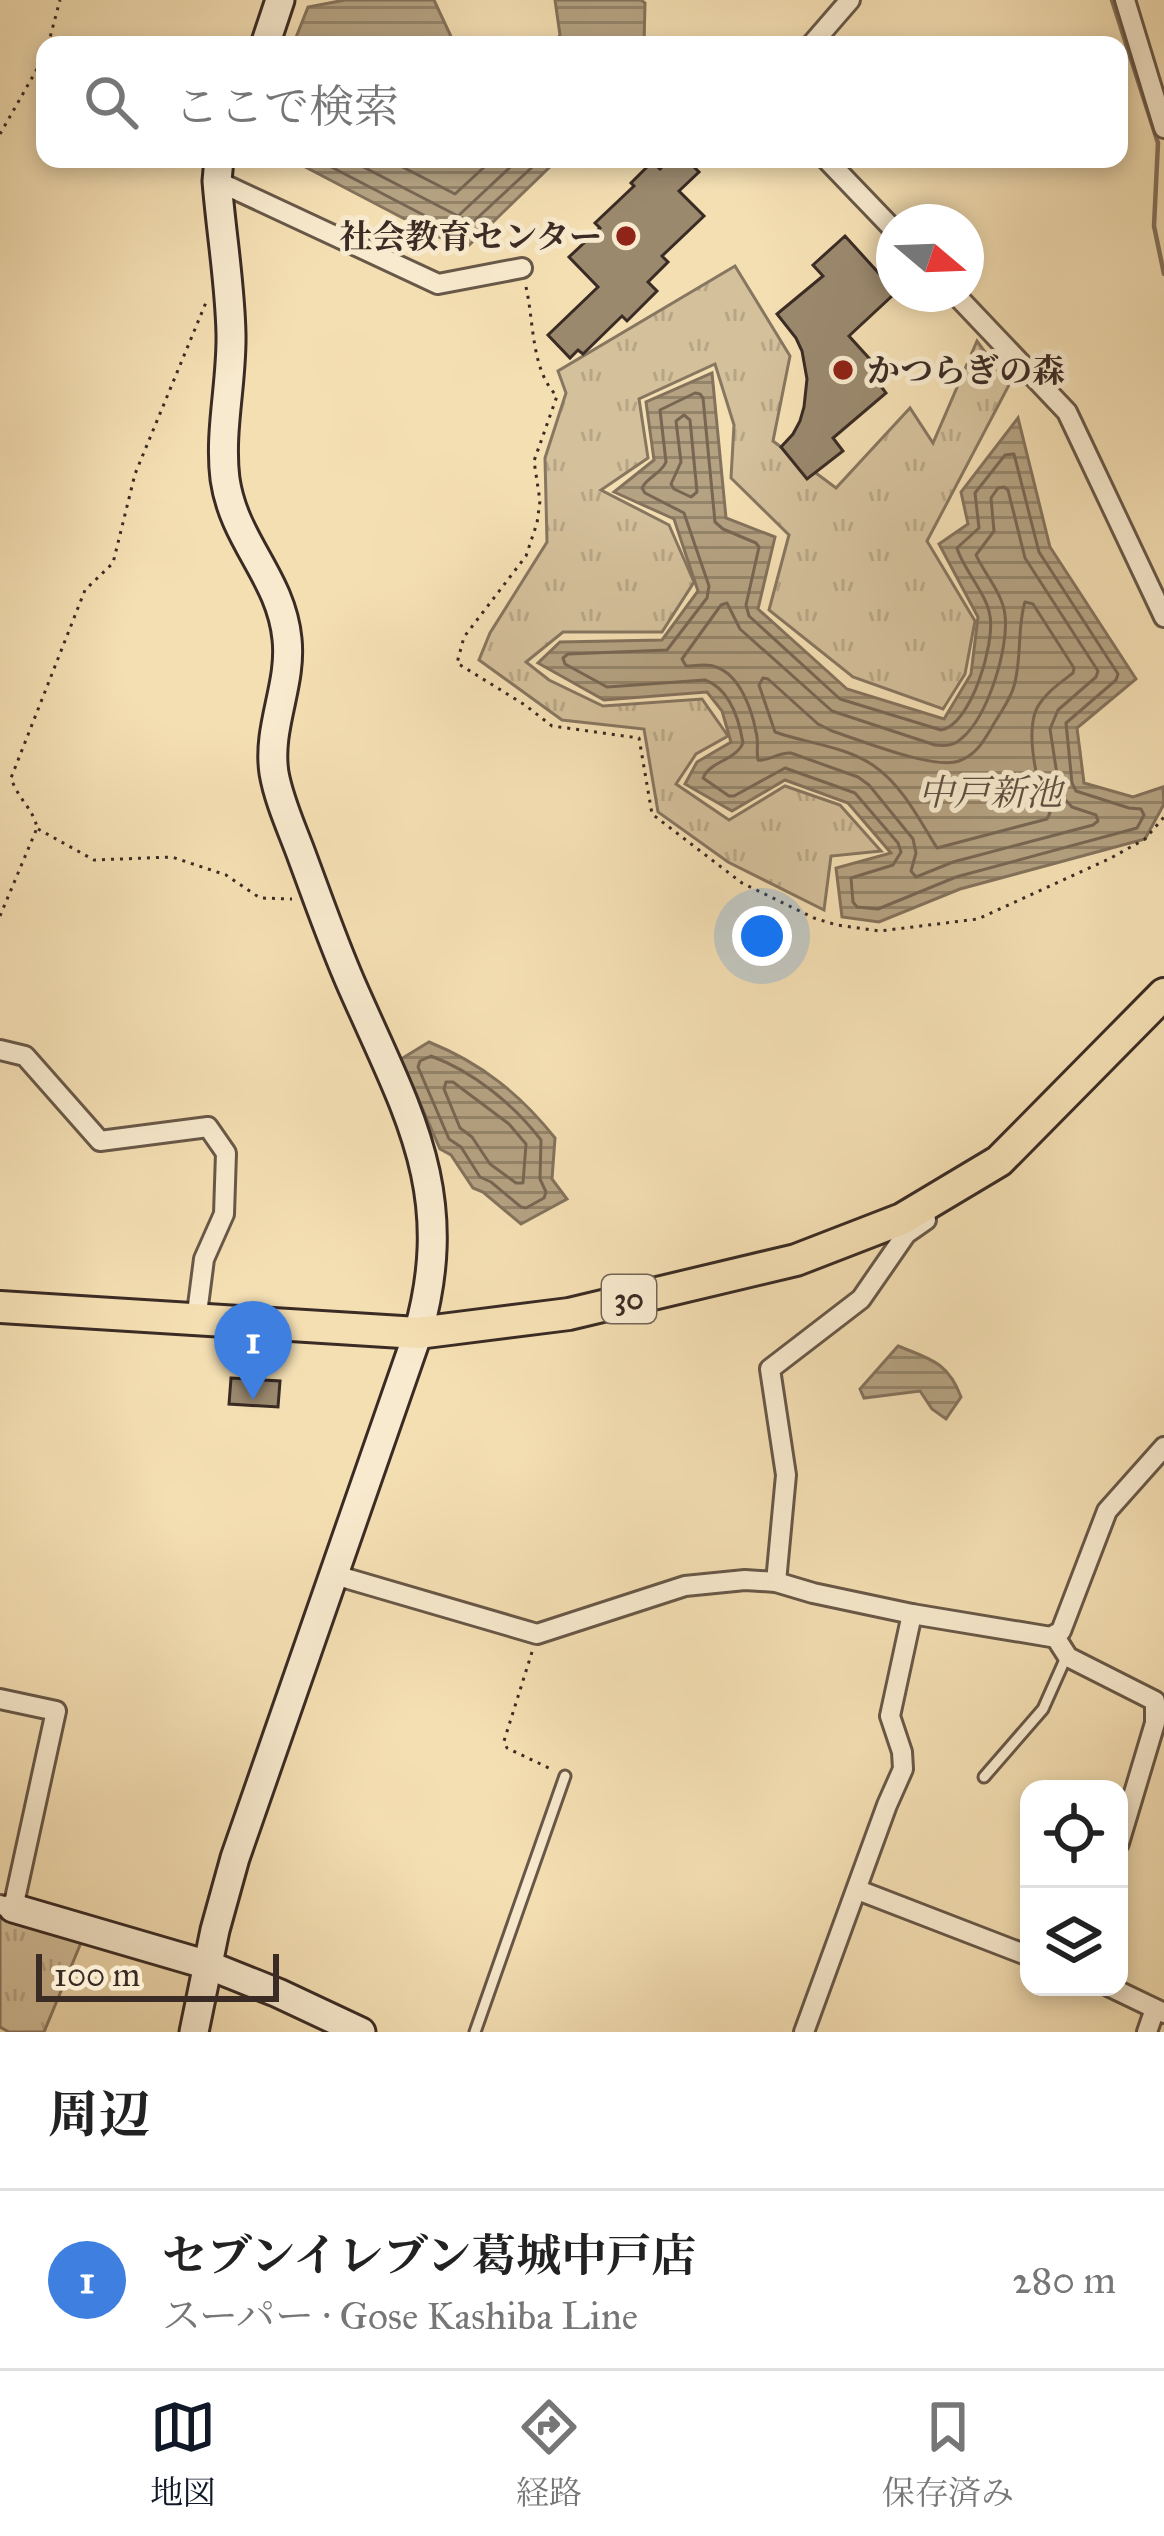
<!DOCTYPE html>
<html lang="ja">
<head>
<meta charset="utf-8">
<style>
	body { margin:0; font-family:"IM FELL Great Primer","Noto Serif JP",serif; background:#f2f2f2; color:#222 }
	.controls { position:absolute; right:36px; bottom:36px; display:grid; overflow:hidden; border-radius:24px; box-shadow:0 6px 18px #0003 }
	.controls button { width:108px; height:108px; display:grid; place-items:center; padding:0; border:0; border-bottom:3px solid #e0e0e0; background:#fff; color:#222; font:60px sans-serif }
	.compass { position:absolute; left:876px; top:204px; width:108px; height:108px; border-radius:50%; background:#fff; box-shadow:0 6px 18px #0003; rotate:109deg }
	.scale { position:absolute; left:36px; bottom:30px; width:243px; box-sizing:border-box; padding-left:12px; border:6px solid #3a2b24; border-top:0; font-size:33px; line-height:42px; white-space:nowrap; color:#3a2b24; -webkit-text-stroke:9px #f8eace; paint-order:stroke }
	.you { position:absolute; left:762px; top:936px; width:42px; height:42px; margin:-30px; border:9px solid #fff; border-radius:50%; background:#1a73e8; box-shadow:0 0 0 18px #1a73e833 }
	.badge { display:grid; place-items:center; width:78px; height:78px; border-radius:50%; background:#111827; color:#fff; font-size:39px; font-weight:700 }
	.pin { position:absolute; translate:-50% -99px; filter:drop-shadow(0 3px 6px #0008) }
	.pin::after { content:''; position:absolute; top:63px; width:42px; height:36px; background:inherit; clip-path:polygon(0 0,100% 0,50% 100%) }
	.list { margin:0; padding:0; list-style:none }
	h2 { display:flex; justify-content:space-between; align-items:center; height:156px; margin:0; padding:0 48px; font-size:51px }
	h2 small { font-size:39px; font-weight:400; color:#767676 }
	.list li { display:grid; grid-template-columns:78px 1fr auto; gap:36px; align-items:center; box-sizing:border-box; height:180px; padding:0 48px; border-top:3px solid #e0e0e0 }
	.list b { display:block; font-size:45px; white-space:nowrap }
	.list p { margin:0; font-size:39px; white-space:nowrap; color:#767676 }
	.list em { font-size:39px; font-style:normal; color:#767676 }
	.icon { flex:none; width:66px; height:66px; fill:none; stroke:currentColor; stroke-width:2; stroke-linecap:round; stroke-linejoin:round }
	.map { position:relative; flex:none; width:1164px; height:2032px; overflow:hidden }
	.search { position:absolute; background:#fff; box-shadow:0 6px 18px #0003; left:36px; right:36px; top:36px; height:132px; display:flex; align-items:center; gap:30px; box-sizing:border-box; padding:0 42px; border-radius:24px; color:#767676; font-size:45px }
	.sheet { height:336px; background:#fff }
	nav { display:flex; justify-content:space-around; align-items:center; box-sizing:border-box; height:168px; border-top:3px solid #e0e0e0; background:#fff; font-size:33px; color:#767676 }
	nav a { display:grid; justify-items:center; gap:6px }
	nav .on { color:#111827 }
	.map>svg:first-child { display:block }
	.park { fill:url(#park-tufts); stroke:#877660; stroke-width:3 }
	.water { fill:url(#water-rules); stroke:#84725c; stroke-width:3 }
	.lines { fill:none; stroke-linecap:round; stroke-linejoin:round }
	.shore { stroke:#786653; stroke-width:3 }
	.stream { stroke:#84725c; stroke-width:4.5 }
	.building { fill:#9b896e; stroke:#3a2b24; stroke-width:3 }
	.lane-casing { stroke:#685848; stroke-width:15 }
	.street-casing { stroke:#685848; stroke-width:24 }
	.secondary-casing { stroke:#3a2b24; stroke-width:33 }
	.primary-casing { stroke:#3a2b24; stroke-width:36 }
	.path { stroke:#3a2b24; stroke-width:3; stroke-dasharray:3 6; stroke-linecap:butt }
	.lane { stroke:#f8eace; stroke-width:9 }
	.street { stroke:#f8eace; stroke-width:18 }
	.secondary { stroke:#f8eace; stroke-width:27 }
	.primary { stroke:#f4dfb3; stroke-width:30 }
	.poi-dot { fill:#8f2418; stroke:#f8eace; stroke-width:4.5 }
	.labels { text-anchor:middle; stroke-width:10; stroke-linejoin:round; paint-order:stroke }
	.shield { fill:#f8eace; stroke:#736457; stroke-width:3 }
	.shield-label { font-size:30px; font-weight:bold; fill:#3a2b24 }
	.poi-label { font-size:33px; font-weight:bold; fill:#3a2b24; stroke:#f8eace; text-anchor:end }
	.water-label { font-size:36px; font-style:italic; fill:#5f4f40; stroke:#f8eace }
</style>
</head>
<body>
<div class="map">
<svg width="1164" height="2032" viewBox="0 0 1164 2032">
	<defs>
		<pattern id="park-tufts" width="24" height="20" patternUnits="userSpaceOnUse" patternTransform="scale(3)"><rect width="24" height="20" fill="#d4c09b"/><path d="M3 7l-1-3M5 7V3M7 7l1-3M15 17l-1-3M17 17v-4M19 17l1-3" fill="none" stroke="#b7a585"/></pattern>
		<pattern id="water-rules" width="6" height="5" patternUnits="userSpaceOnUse" patternTransform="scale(3)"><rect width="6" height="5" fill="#b5a282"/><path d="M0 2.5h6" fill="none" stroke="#94846a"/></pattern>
	</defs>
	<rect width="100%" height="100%" fill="#f4dfb3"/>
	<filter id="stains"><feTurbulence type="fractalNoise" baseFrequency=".00167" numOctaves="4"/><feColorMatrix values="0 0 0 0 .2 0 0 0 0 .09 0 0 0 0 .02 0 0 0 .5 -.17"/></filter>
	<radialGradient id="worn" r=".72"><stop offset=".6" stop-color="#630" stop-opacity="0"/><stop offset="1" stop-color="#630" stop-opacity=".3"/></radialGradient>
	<g class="park">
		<polygon points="735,266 790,356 773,441 836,488 910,408 933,443 977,341 1009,385 927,541 975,621 965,674 943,709 853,677 769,610 789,535 731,478 734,425 715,364 639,399 648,458 601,490 669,525 694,582 662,632 563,632 526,662 549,680 603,706 702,699 728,736 696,754 676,784 729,820 785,786 840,805 881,851 831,856 824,910 728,862 658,812 644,729 562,720 479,660 490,633 547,542 545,458 566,393 558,371"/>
		<polygon points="0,1908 85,1933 44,2032 9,2032 0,2027"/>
	</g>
	<g class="water">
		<polygon points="345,0 434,0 455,45 293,45 308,7"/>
		<polygon points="555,0 641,0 645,3 644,45 553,45 560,35"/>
		<polygon points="290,159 558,159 464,250"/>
		<polygon points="712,373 726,518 775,537 758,609 847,689 944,719 971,674 978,617 939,544 968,524 961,492 1018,418 1050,547 1136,679 1077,728 1084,783 1133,797 1163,787 1164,804 1145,839 960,889 879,922 842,917 836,868 891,853 848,803 785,780 732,811 685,784 697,762 731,742 722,711 707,692 604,700 538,663 560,642 662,640 698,591 674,519 614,492 654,460 646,402"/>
		<path d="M429,1042C481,1063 520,1094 555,1138L552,1179L567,1199L521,1224L483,1192L473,1188L451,1155L440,1149L401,1059Z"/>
		<path d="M898,1346C930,1359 948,1362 961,1397L946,1419L932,1409L920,1391L864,1398L860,1389Z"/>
	</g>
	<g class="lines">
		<g class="shore">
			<polyline points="316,159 460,234 541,159"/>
			<polyline points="348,159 458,216 519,159"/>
			<polyline points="387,159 455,194 493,159"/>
			<path d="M695,393L700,394L703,398L715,522L723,529L756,543L759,547L746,605L749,616L840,699L941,730C971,725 995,644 990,616C987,594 963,569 957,548L979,528L975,493L1005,455L1014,454L1039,552L1118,674L1116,680L1066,723L1072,783L1076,791L1129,808L1141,809L1144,815L1137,828L956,877L878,909L857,907L853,902L851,878L893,865L901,852L898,843L855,793L785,768L734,796H729L703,778C710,761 735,761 743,743C739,719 730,689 705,680L607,687L565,664L563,658L568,654L667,650L707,598L709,586L684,513L645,493L642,488C647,477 661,474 666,462L660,410Z"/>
			<polygon points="684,415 690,420 697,492 691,497 674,489 671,484 681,462 676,421"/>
			<path d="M1004,487L1008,490L1025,558L1098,671L1096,677L1058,710L1050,729L1060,794L1072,807L1096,815L1098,821L1093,825L953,862L916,877L911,871L916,853L913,839L869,785L858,777L791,753C778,752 768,762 758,760C756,751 759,742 756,732C752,710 740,675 716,667C707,663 696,666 686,666L682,659L721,605L727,603L740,629L832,711L935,745C946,746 954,746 962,738C988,716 1009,648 1005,615C1003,594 984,573 976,555L994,531L991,498L998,488Z"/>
			<path d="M1025,602L1033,604L1074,668L1073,673C1060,683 1045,693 1037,708C1025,732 1037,790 1050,813L1047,819L937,848C920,821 902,785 874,766C846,746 805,743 775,732L759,685L763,678L768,679L818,724L832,731C860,740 933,770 959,761C976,755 983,742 992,727C999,714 1010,701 1014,686C1022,659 1017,627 1025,602Z"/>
			<path d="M431,1056C474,1072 513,1104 541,1140L540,1179L546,1192L544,1198L526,1208L521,1207L491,1182L480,1177L461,1147L449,1139L418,1067L420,1061Z"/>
			<polygon points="446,1082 453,1082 509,1124 526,1144 523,1183 516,1183 490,1164 472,1137 460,1128 444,1089"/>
		</g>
		<polyline class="stream" points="1112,0 1158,143 1154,226 1164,274"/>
	</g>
	<g class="building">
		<polygon points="670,159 686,159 699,172 679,191 704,216 662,256 668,262 648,282 657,291 627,321 622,316 583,354 578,350 570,358 548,335 598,287 569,257 600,228 595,223 634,186 631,183 652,162 660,169"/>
		<polygon points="845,236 894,290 894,294 849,336 878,368 871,373 886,393 833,438 843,451 807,479 781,447 793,434 800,421 804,407 807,379 802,351 796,338 777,314 823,276 813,265"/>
		<polygon points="231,1378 280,1381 278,1407 229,1404"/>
	</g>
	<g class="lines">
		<g class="lane-casing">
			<g id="lane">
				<polyline points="984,1777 1043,1709 1067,1655"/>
				<polyline points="475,2032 565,1776"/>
			</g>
		</g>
		<g class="street-casing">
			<g id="street">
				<polyline points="1125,0 1164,128"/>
				<polyline points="811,45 850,0"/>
				<polyline points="826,159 894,230"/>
				<polyline points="217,181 438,284 522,268"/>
				<polyline points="955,294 1067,412 1164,617"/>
				<polyline points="0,1050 25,1056 100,1141 208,1127 226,1153 224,1214 204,1259 196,1321"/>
				<polyline points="335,1575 537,1634 685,1586 745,1580 776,1582 813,1593 912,1614 1051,1637 1061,1631 1107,1511 1164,1447"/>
				<polyline points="776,1582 786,1475 770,1369 861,1299 906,1234 926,1220"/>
				<polyline points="1054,1635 1068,1657 1155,1701 1155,1723 1119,1843"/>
				<polyline points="0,1699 56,1711 13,1908 0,1905"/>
				<polyline points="858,1890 1029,1956"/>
				<polyline points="1110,1987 1164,2013"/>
				<polyline points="804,2032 887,1805 903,1769 902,1752 890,1716 912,1614"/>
				<polyline points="1147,2032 1155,2009"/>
			</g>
		</g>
		<g class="secondary-casing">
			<g id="secondary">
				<polyline points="265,45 280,0"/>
				<polyline points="13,1908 208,1965 278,1993 361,2032"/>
				<path d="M194,2032L215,1930L235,1858L418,1333C458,1192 407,1111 352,986C334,945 319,902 303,859C293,831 279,802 274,773C267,727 292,685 287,639C281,577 234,542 225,479C219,431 232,383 231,334C230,283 221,232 217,181L219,159"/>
			</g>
		</g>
		<g class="primary-casing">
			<polyline id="primary" points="0,1307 418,1333 569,1314 796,1260 902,1219 999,1161 1164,994"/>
		</g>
		<g class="path">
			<polyline points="48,45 60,0"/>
			<polyline points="0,134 45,55"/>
			<path d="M526,287C534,321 531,371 557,396L534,461L540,501L537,523L526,556L464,637L457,663L525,705L552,726L639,738L652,814L742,883L814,918L837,925L880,931L978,919L1109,859L1145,839L1164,817"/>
			<polyline points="38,829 94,860 172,857 226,875 260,898 292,899"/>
			<path d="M0,916L37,828C34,810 18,799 11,778L85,590L113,563L135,474L207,300"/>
			<polyline points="532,1652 504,1741 507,1748 553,1770"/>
		</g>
		<use href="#lane" class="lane"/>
		<use href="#street" class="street"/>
		<use href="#secondary" class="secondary"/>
		<use href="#primary" class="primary"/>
	</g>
	<g class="poi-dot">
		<circle cx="626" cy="236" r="12"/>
		<circle cx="843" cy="370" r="12"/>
	</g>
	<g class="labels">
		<rect class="shield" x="602" y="1275" width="54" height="48" rx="9"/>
		<g class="shield-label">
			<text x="629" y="1309">30</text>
		</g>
		<g class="poi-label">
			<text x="602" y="248">社会教育センター</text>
			<text x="867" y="382" text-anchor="start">かつらぎの森</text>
		</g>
		<g class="water-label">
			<text x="990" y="805">中戸新池</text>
		</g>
	</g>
	<rect width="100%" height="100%" filter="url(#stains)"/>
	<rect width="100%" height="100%" fill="url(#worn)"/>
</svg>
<div class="controls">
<button><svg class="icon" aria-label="locate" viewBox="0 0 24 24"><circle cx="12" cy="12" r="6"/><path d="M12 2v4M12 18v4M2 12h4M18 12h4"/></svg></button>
<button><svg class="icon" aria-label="layers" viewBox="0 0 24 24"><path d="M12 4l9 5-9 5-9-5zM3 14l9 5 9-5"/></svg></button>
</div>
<svg class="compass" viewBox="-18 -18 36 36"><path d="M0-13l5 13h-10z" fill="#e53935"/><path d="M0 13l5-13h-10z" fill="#767676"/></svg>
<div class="scale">100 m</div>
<div class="you"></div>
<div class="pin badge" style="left:253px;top:1400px;background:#3f7fe0">1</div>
<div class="search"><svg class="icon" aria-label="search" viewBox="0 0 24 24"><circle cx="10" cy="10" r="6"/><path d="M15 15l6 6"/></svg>ここで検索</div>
</div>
<section class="sheet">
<h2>周辺<small></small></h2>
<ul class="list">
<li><span class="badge" style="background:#3f7fe0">1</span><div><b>セブンイレブン葛城中戸店</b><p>スーパー · Gose Kashiba Line</p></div><em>280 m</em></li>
</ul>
</section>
<nav>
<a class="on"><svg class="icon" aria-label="map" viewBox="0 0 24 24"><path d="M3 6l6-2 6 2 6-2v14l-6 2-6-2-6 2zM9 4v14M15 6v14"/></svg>地図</a>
<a><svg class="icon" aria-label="directions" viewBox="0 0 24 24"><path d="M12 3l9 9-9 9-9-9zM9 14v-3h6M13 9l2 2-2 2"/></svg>経路</a>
<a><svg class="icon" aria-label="saved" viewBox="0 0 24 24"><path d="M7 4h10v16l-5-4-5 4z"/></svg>保存済み</a>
</nav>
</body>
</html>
